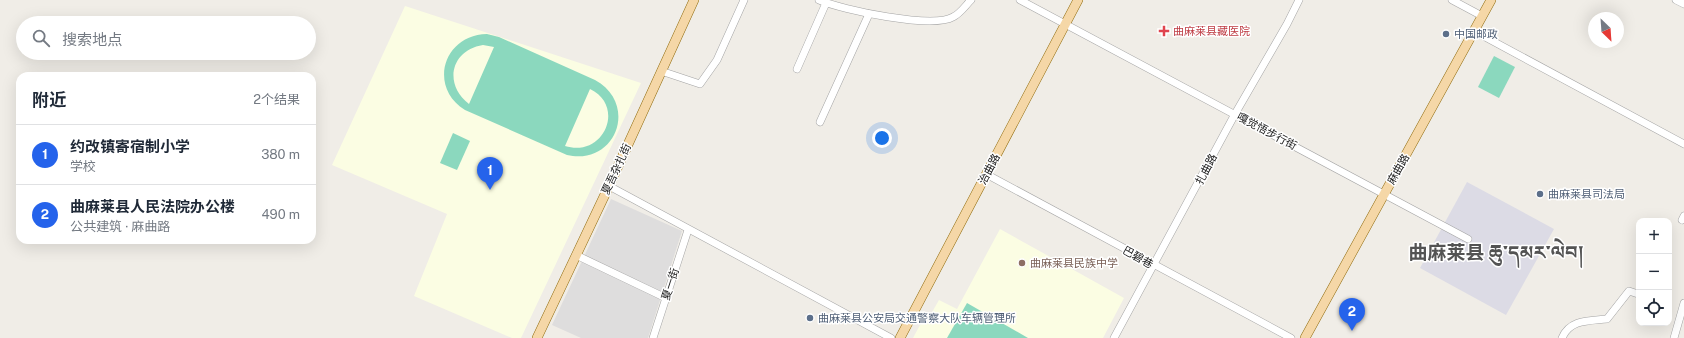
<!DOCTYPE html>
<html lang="zh">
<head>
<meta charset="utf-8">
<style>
	body { margin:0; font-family:"Public Sans","Noto Sans SC","Noto Serif Tibetan",sans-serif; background:#f2f2f3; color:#1f2937 }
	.controls { position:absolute; right:12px; bottom:12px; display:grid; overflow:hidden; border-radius:8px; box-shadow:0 4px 16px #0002 }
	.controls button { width:36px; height:36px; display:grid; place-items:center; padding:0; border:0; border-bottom:1px solid #e0e1e3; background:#fff; color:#1f2937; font:20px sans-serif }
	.compass { position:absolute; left:1588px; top:12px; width:36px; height:36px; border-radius:50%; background:#fff; box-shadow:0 4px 16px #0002; rotate:155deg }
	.you { position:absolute; left:882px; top:138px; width:14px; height:14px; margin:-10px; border:3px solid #fff; border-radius:50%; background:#1a73e8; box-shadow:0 0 0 6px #1a73e833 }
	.badge { display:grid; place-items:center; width:26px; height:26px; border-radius:50%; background:#2563eb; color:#fff; font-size:13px; font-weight:700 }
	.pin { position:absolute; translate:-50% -33px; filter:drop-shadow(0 1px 2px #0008) }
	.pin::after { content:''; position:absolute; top:21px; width:14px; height:12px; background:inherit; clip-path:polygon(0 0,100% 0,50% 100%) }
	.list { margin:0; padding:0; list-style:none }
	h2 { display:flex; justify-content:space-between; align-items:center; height:52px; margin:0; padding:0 16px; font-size:17px }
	h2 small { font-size:13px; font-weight:400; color:#747a83 }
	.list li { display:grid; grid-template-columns:26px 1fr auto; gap:12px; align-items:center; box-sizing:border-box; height:60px; padding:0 16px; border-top:1px solid #e0e1e3 }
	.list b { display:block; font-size:15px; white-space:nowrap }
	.list p { margin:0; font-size:13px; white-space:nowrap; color:#747a83 }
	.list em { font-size:13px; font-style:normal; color:#747a83 }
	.icon { flex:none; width:22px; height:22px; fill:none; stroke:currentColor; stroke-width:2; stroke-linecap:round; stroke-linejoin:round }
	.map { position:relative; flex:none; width:1684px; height:338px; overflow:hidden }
	.search { position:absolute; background:#fff; box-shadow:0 4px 16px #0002; left:16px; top:16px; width:300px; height:44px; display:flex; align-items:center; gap:10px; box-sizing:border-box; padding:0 14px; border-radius:22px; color:#747a83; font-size:15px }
	.panel { position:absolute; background:#fff; box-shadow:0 4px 16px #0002; left:16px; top:72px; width:300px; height:172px; border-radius:12px }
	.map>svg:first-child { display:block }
	.residential { fill:#dedddd }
	.education { fill:#fbfde3 }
	.pitch { fill:#8bd8be; fill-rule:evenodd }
	.plaza { fill:#dcdbe5 }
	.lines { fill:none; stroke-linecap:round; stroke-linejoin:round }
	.minor-casing { stroke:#a4a4a4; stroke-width:8 }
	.major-casing { stroke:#906b0c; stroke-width:10 }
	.minor { stroke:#fff; stroke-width:7 }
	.major { stroke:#f5d7a7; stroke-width:9 }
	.health-dot { fill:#e0444e; stroke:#fff; stroke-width:1.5 }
	.service-dot { fill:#5c6f8a; stroke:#fff; stroke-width:1.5 }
	.education-dot { fill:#8d6e63; stroke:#fff; stroke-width:1.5 }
	.labels { text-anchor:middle; stroke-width:3; stroke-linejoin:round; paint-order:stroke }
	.health-label { font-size:11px; fill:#be3a42; stroke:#fff; text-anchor:start }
	.service-label { font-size:11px; fill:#4e5e75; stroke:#fff; text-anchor:start }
	.street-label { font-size:11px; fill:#202020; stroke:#fff }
	.education-label { font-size:11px; fill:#785e54; stroke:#fff; text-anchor:start }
	.town-label { font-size:19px; font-weight:bold; fill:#535353; stroke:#fff }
</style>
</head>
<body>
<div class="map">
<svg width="1684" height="338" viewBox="0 0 1684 338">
	<rect width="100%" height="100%" fill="#f0ede7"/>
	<polygon class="residential" points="611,199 682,231 648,338 581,338 552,325"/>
	<g class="education">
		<polygon points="405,6 641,83 521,338 512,338 414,296 447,214 332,165"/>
		<polygon points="1000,229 1124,298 1103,338 913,338 920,325 927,321 939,300 957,309"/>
	</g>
	<g class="pitch">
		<path d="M487,34L499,37L595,80C639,104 616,166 567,155L465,110C428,87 443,35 487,34ZM483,45L494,47L469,104C443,84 451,50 483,45ZM590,89C626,106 604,158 565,146Z"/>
		<polygon points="1494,56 1515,67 1499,98 1478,87"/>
		<polygon points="453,133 470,141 457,170 440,163"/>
		<polygon points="967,303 1028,338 947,338"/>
	</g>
	<polygon class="plaza" points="1467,182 1554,229 1506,315 1420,268"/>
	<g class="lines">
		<g class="minor-casing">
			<g id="minor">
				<path d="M819,0C843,10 932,29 953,17C960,14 966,5 971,0"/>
				<polyline points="1020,0 1468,239"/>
				<polyline points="1452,0 1482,16"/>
				<polyline points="1676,0 1684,4"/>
				<polyline points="1474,31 1684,144"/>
				<polyline points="797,69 826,3"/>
				<polyline points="661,71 700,84 717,60 744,0"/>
				<polyline points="820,122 869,14"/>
				<polyline points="986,174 1291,338"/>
				<polyline points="609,186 891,338"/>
				<polyline points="1682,220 1684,216"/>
				<polyline points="576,255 666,298"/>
				<polyline points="653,338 688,230"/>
				<polyline points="1114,338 1235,114 1287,24 1299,0"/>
				<path d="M1562,338C1570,319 1590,321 1607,319L1629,291L1638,294"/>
				<polyline points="1674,338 1684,303"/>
			</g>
		</g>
		<g class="major-casing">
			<g id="major">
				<polyline points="537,338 609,186 694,0"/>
				<polyline points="900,338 1078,0"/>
				<polyline points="1305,338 1491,0"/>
			</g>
		</g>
		<use href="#minor" class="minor"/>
		<use href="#major" class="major"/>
	</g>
	<path class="health-dot" d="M1162 25h4v4h4v4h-4v4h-4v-4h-4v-4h4z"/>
	<g class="service-dot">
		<circle cx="1446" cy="34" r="4"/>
		<circle cx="1540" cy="194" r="4"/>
		<circle cx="810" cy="318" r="4"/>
	</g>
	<circle class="education-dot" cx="1022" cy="263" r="4"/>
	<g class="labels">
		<g class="health-label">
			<text x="1173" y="35">曲麻莱县藏医院</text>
		</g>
		<g class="service-label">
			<text x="1454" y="38">中国邮政</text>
			<text x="1548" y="198">曲麻莱县司法局</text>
			<text x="818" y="322">曲麻莱县公安局交通警察大队车辆管理所</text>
		</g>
		<g class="street-label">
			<text transform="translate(1267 131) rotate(28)" y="4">嘎觉悟步行街</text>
			<text transform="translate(616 169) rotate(-65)" y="4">夏吾杂扎街</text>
			<text transform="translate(989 169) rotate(-62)" y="4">治曲路</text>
			<text transform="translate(1206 169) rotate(-62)" y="4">扎曲路</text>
			<text transform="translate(1398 169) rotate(-61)" y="4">麻曲路</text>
			<text transform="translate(1138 257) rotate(29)" y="4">巴碧巷</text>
			<text transform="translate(670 284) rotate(-72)" y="4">夏一街</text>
		</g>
		<g class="education-label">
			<text x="1030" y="267">曲麻莱县民族中学</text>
		</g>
		<g class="town-label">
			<text x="1496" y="259">曲麻莱县 ཆུ་དམར་ལེབ།</text>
		</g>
	</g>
</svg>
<div class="controls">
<button>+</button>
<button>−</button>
<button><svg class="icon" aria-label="locate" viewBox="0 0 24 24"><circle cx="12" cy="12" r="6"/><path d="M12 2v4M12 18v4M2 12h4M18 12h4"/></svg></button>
</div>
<svg class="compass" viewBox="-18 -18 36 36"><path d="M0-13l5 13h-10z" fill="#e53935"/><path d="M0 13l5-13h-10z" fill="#747a83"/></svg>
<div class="you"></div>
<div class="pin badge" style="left:490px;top:190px">1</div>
<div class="pin badge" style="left:1352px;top:331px">2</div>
<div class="search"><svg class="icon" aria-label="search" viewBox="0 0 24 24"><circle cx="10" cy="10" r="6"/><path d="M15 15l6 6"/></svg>搜索地点</div>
<section class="panel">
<h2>附近<small>2个结果</small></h2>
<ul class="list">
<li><span class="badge">1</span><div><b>约改镇寄宿制小学</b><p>学校</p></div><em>380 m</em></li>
<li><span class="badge">2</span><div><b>曲麻莱县人民法院办公楼</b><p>公共建筑 · 麻曲路</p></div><em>490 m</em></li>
</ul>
</section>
</div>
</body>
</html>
